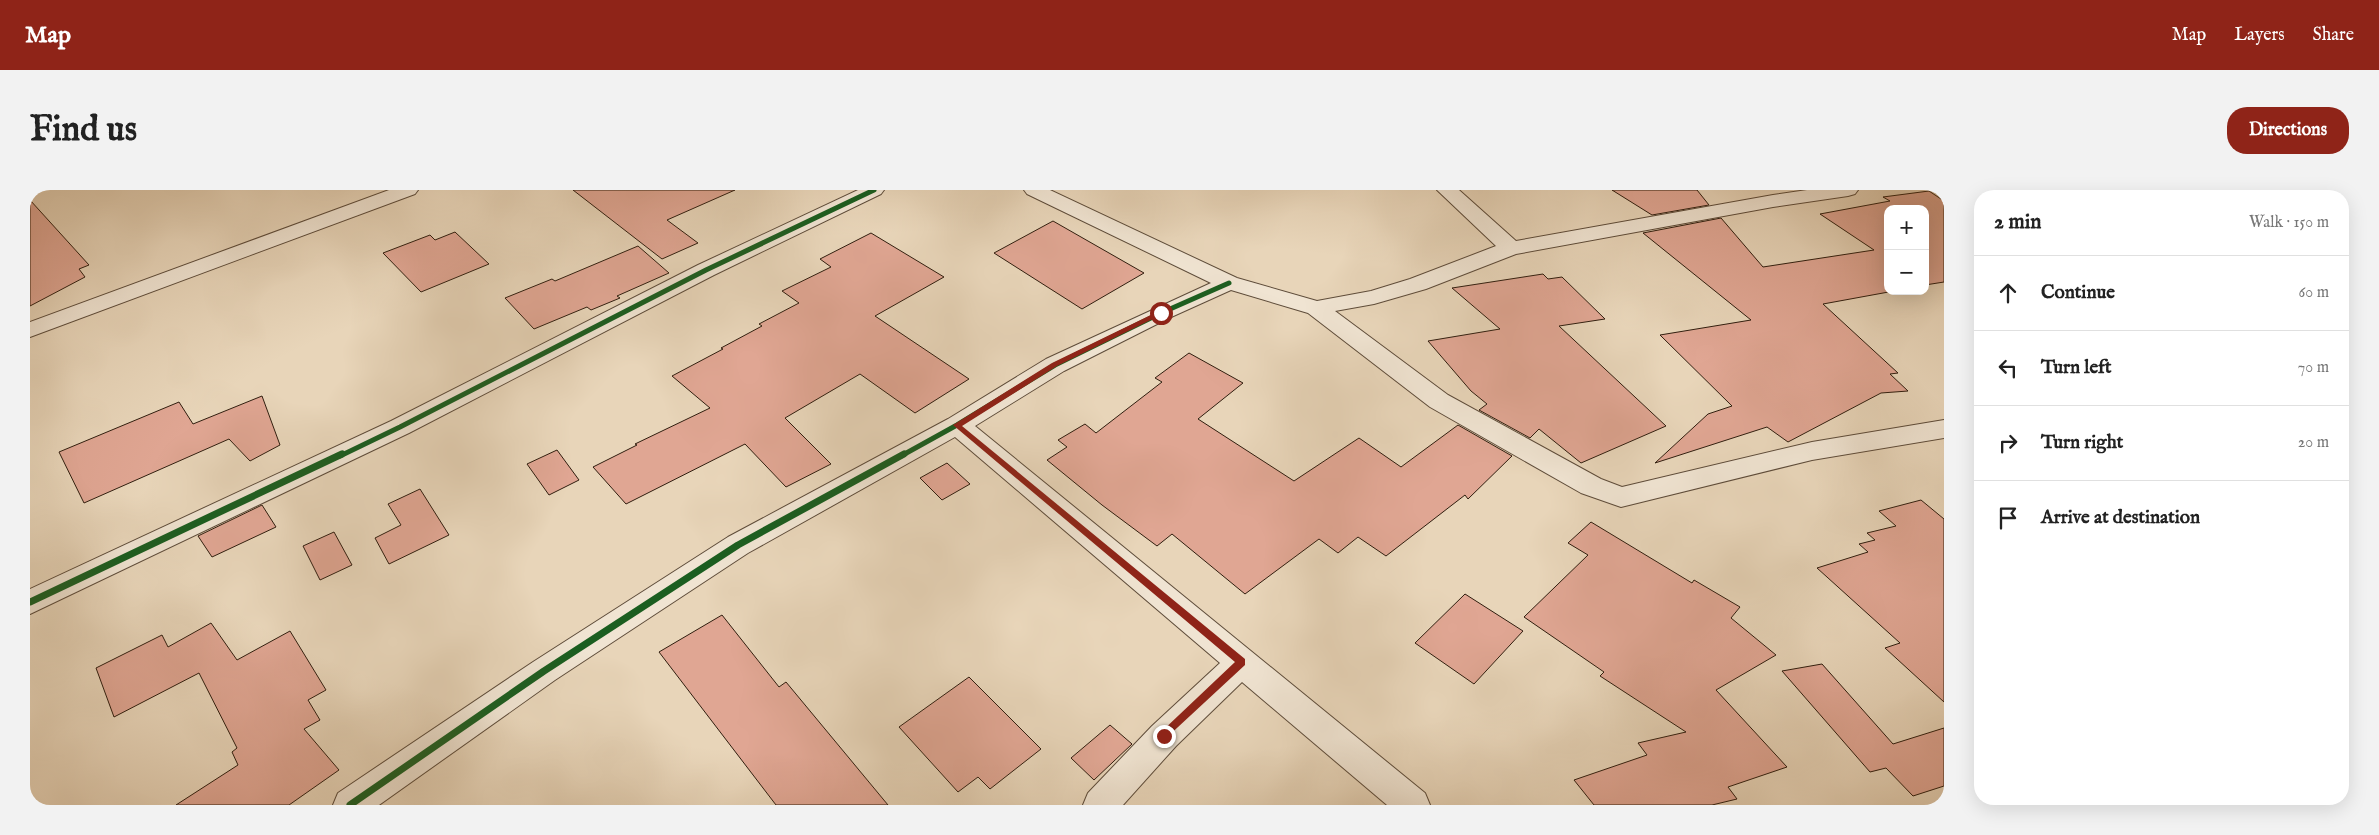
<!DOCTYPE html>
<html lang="en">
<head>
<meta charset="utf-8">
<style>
	body { margin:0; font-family:"IM FELL English",serif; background:#f2f2f2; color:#222 }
	.controls { position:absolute; right:15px; top:15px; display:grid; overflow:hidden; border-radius:10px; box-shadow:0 5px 20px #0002 }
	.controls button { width:45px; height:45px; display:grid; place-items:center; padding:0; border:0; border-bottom:1px solid #e0e0e0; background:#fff; color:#222; font:25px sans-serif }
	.stop { position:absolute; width:15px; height:15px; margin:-11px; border:4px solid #8f2418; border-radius:50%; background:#fff }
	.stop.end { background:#8f2418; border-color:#fff; box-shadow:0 1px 5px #0008 }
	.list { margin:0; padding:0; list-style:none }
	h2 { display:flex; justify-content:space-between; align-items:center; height:65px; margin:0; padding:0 20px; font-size:21px }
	h2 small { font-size:16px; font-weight:400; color:#767676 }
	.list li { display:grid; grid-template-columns:32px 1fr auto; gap:15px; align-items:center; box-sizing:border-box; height:75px; padding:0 20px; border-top:1px solid #e0e0e0 }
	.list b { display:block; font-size:19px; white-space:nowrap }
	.list em { font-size:16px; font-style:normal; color:#767676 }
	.icon { flex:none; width:28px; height:28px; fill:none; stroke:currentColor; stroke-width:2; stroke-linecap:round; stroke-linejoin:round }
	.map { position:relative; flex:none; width:1914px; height:615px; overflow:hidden; border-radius:20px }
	header { display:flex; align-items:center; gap:30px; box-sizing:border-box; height:70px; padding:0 25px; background:#8f2418; color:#fff }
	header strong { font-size:24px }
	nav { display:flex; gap:28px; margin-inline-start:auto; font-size:18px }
	.intro { display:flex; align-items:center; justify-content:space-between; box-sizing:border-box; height:120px; padding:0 30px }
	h1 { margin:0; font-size:35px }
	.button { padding:12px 22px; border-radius:20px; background:#8f2418; color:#fff; font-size:18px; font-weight:700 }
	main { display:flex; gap:30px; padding:0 30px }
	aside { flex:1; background:#fff; border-radius:20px; box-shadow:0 5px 20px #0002 }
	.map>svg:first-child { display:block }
	.building { fill:#e0a693; stroke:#301e0f }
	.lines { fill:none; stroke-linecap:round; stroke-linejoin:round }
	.street-casing { stroke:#5e4c3a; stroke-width:2 }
	.street { fill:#f0e4d2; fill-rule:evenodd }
	.cycleway-far1-casing { stroke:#f0e4d2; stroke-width:8 }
	.cycleway-casing { stroke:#f0e4d2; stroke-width:10 }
	.cycleway-far1 { stroke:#1b5e20; stroke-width:5 }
	.cycleway { stroke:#1b5e20; stroke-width:7 }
	.route { fill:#8f2418 }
</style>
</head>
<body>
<header>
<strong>Map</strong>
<nav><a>Map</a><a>Layers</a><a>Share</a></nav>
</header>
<div class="intro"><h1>Find us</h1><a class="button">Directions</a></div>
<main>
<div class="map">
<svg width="1914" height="615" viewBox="0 0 1914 615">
	<rect width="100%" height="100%" fill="#e8d5b9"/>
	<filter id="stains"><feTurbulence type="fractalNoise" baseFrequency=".004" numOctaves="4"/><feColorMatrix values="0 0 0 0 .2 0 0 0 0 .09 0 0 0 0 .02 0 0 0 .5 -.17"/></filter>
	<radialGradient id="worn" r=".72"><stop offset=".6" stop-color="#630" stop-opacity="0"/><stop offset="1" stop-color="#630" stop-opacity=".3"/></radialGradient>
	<g class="building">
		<polygon points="543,0 705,0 637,30 668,53 632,69"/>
		<polygon points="1582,0 1667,0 1679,15 1622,25"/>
		<polygon points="1899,1 1914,11 1914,92 1895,95 1895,19 1858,19 1858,101 1864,101 1793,114 1868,183 1860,184 1878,201 1851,203 1758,252 1737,237 1625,273 1678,224 1702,216 1630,145 1721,130 1613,43 1691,28 1733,77 1844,60 1790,24 1860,11 1853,7"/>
		<polygon points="0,10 59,75 49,79 55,87 0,116"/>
		<polygon points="1023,31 1114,83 1052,119 964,63"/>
		<polygon points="425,42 459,74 391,102 353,63 400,45 405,50"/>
		<polygon points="841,43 914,87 845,126 939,189 885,223 830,184 755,228 801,274 756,297 715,254 596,314 563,277 607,255 605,254 680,218 642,186 693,159 691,158 732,136 729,134 769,113 752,101 801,77 790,69"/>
		<polygon points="608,56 639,83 587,106 590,108 561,120 557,117 504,139 475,108 522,89 525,91"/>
		<polygon points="1513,84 1518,89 1532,87 1575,129 1529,136 1636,236 1551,273 1509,239 1500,248 1449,220 1457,214 1441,201 1398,151 1470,139 1422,98"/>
		<polygon points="1159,163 1213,193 1168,229 1264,291 1329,248 1371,277 1428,235 1482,266 1438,309 1435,305 1356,366 1328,347 1308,363 1289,349 1215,404 1142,344 1127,356 1072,315 1017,270 1037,257 1028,250 1055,234 1066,243 1132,192 1125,188"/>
		<polygon points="232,206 250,255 220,271 199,249 54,313 29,262 149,212 163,234"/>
		<polygon points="527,260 549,290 519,305 497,274"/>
		<polygon points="917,273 940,294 912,310 890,288"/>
		<polygon points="390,299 419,345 359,374 345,348 371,335 358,314"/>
		<polygon points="1891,310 1914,329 1914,512 1855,458 1870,453 1787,378 1838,362 1829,354 1845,350 1837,343 1866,336 1849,321"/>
		<polygon points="232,315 246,337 182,367 168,346"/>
		<polygon points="1561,332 1662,393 1664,390 1710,417 1701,428 1746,465 1686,500 1757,577 1698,597 1707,609 1682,615 1564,615 1544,590 1617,565 1608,553 1656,542 1570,486 1574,482 1494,427 1558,365 1538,353"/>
		<polygon points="304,342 322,375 290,390 273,356"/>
		<polygon points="1435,404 1493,441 1444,494 1385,453"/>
		<polygon points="692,425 749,497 756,492 858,615 746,615 629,462"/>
		<polygon points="181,433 207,470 260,441 296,500 278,510 290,530 274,539 309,580 259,615 146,615 208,575 202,562 207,558 169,483 84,527 66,478 132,445 138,457"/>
		<polygon points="1792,474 1863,554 1914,538 1914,596 1883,606 1856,578 1840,582 1752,481"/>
		<polygon points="939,487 1011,559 960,599 948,587 928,602 869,537"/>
		<polygon points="1080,535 1102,554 1064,590 1041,568"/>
	</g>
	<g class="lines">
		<g class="street-casing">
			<g id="street">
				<polygon points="359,0 388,0 385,4 0,147 0,132"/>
				<polygon points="828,0 854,0 851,4 684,85 379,243 0,424 0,399 361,231 668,75"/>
				<polygon points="994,0 1020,0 1207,88 1287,111 1341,101 1380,89 1466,56 1407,0 1429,0 1486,51 1743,5 1777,0 1828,0 1825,4 1818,6 1743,17 1486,64 1396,99 1344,114 1305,121 1418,205 1571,289 1592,297 1782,252 1914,230 1914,248 1782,270 1591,317 1551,303 1400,217 1278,123 1201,100 1139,128 1034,181 945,236 1395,603 1400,615 1357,615 1212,492 1146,556 1093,615 1053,615 1058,603 1122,536 1190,473 925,247 718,363 525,490 349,615 303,615 308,603 503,472 698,347 918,229 1016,169 1181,93 997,4"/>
			</g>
		</g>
		<use href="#street" class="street"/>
		<g class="cycleway-far1-casing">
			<g id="cycleway-far1">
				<polyline points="310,266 370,237 676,80 844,0"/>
				<polyline points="871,266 927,235 1025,175 1131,123 1199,93"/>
			</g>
		</g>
		<g class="cycleway-casing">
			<g id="cycleway">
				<polyline points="0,412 312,264"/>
				<polyline points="320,615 514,481 708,355 874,264"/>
			</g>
		</g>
		<use href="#cycleway-far1" class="cycleway-far1"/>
		<use href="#cycleway" class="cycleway"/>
	</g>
	<polygon class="route" points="1129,121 1135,123 1027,176 932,236 1215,469 1215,475 1134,550 1130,549 1130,543 1205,472 923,235 1022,173"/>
	<rect width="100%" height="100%" filter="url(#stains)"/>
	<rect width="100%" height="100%" fill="url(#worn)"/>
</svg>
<div class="controls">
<button>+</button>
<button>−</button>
</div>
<div class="stop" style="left:1131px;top:123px"></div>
<div class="stop end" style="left:1134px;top:546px"></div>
</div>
<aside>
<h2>2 min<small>Walk · 150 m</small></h2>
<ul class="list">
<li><svg class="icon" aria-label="ahead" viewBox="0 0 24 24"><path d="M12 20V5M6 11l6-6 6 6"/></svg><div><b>Continue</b></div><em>60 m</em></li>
<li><svg class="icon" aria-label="left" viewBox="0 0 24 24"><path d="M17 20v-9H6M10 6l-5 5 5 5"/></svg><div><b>Turn left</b></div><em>70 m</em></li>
<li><svg class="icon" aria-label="right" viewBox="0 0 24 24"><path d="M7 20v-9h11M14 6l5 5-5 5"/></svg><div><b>Turn right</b></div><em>20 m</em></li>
<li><svg class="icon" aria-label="arrive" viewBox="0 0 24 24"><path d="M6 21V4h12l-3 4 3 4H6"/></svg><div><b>Arrive at destination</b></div></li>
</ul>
</aside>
</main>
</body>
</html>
